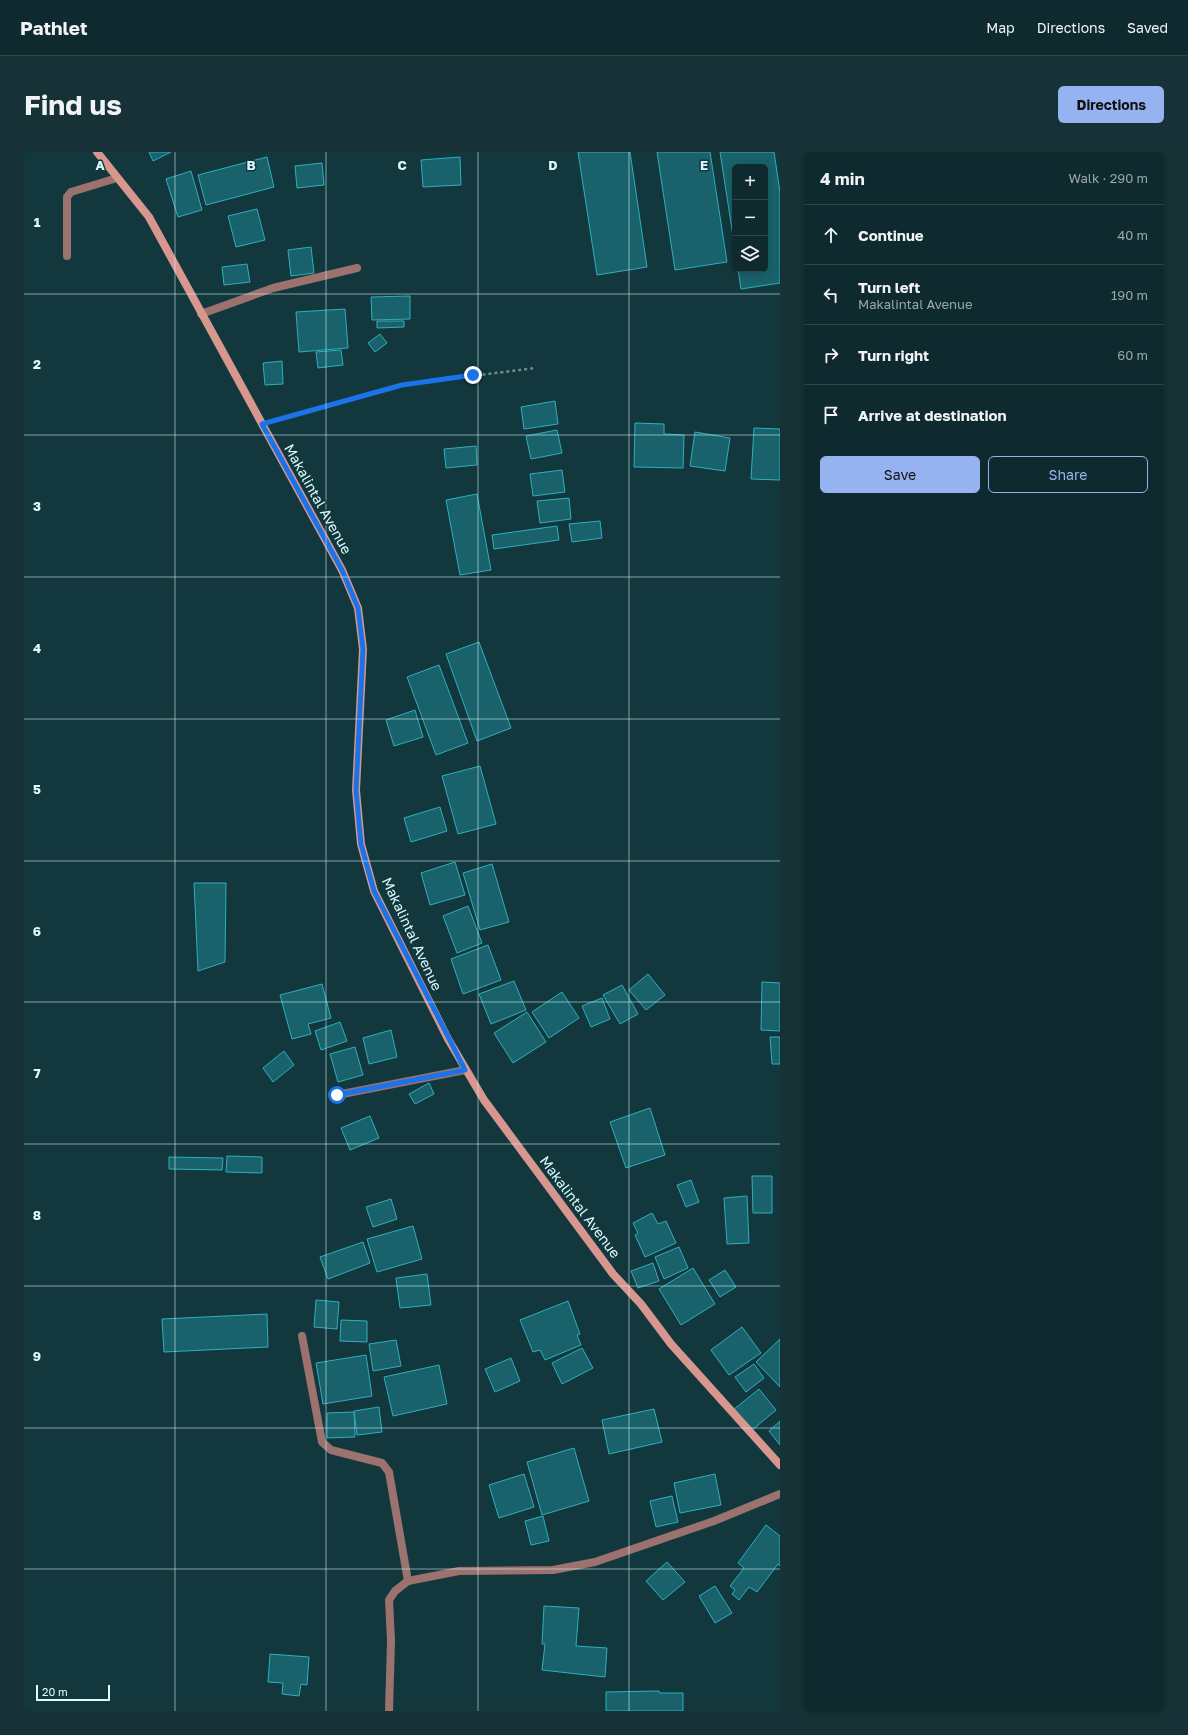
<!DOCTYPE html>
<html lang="en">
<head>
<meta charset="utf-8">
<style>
	body { margin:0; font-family:"Golos Text",sans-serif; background:#173236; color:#f1f3f6 }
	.controls { position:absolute; right:12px; top:12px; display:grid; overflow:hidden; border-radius:6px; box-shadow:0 2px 10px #0003 }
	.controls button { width:36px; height:36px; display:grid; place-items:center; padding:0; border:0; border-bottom:1px solid #2e464a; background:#0e2a2e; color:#f1f3f6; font:20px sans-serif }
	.scale { position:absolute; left:12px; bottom:10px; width:74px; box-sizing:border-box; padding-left:4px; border:2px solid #dcfaff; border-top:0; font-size:11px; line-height:14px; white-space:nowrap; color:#dcfaff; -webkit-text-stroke:3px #12383d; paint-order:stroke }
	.stop { position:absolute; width:12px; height:12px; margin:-9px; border:3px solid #1a73e8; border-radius:50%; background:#fff }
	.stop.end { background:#1a73e8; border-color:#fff; box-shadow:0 1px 4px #0008 }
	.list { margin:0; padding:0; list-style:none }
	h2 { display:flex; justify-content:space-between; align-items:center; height:52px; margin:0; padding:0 16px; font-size:17px }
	h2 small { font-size:13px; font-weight:400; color:#9ba7aa }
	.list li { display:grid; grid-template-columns:26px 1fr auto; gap:12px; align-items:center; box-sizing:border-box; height:60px; padding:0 16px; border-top:1px solid #2e464a }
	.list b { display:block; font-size:15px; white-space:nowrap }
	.list p { margin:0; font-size:13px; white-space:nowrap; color:#9ba7aa }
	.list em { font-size:13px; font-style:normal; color:#9ba7aa }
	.actions { display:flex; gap:8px; padding:12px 16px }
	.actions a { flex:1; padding:9px 0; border:1px solid #95b2f1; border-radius:6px; text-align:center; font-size:14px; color:#95b2f1 }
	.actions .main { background:#95b2f1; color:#111 }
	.icon { flex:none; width:22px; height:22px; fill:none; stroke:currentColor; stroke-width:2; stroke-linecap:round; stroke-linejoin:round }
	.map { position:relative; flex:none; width:756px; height:1559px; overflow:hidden; border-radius:6px }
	header { display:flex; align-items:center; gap:24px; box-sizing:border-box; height:56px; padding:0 20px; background:#0e2a2e; border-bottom:1px solid #2e464a }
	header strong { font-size:19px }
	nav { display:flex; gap:22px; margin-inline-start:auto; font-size:14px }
	.intro { display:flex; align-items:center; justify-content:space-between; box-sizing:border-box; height:96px; padding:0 24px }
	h1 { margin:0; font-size:28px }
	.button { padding:10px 18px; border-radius:6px; background:#95b2f1; color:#111; font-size:14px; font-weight:700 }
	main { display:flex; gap:24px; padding:0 24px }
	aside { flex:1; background:#0e2a2e; border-radius:6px; box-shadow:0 2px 10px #0003 }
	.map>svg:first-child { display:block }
	.building { fill:#19626b; stroke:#30aebe }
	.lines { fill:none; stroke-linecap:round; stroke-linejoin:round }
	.path { stroke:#6b8d92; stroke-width:2.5; stroke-dasharray:3 3; stroke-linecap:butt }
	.service { stroke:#9b726d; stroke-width:8 }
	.minor { stroke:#9b726d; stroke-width:8 }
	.secondary { stroke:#d7968e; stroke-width:8 }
	.route { stroke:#1a73e8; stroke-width:5 }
	.grid { fill:none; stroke:#dcfaff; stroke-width:1; stroke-opacity:0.55 }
	.labels { text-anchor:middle; stroke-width:3; stroke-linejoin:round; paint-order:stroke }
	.street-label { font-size:14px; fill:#dcfaff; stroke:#12383d }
	.grid-label { font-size:13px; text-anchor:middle; font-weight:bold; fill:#dcfaff; stroke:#12383d; stroke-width:3; stroke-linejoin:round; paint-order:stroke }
</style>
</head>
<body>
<header>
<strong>Pathlet</strong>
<nav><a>Map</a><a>Directions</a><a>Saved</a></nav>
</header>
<div class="intro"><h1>Find us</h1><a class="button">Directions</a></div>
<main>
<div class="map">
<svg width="756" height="1559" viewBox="0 0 756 1559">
	<rect width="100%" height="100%" fill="#12383d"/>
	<g class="building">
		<polygon points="125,0 147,0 129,9"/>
		<polygon points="554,0 606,0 623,115 573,123"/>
		<polygon points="633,0 686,0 703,110 651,118"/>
		<polygon points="696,0 750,0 756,40 756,131 717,137 714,117 741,117 741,15 711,15 711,97"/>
		<polygon points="243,5 250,35 182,53 174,23"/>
		<polygon points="436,5 437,33 399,35 397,8"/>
		<polygon points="298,11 300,33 273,36 271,14"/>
		<polygon points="167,19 178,58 154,65 142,27"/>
		<polygon points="233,57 241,88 212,95 204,64"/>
		<polygon points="287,95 290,121 267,124 264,98"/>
		<polygon points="223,112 226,130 200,133 198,115"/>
		<polygon points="386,144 386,167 348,168 347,145"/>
		<polygon points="321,157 324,196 275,200 272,160"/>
		<polygon points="353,169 380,169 380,175 353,176"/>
		<polygon points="356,182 363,191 351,200 344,191"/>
		<polygon points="317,198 319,213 294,216 292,200"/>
		<polygon points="258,209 259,232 241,233 239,211"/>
		<polygon points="531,249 534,272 500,277 497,255"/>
		<polygon points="611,271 640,272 640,282 660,283 659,316 610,315"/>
		<polygon points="730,276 756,277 756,328 727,327"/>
		<polygon points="533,278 538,301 507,307 502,284"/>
		<polygon points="671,280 706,286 701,319 666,314"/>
		<polygon points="452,294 453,313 422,316 420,297"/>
		<polygon points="538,318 541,340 509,344 506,322"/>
		<polygon points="453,342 467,418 436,423 422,348"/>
		<polygon points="545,346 547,367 516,371 513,349"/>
		<polygon points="576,369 578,386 548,390 545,372"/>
		<polygon points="533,374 535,388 470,397 468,383"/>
		<polygon points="455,490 487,576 453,589 422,502"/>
		<polygon points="415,513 444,591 412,603 383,525"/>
		<polygon points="391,558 399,585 370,594 362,568"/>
		<polygon points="456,614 472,672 434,682 418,624"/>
		<polygon points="416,655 423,679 387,690 380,666"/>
		<polygon points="431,710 441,743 406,753 397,721"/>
		<polygon points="468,712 485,770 456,778 439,721"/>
		<polygon points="170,731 202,731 201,810 174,819"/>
		<polygon points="444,754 458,791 433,801 419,764"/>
		<polygon points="464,793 477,828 439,842 427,807"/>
		<polygon points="624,822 641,843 622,858 605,838"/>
		<polygon points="490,829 502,858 467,872 455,842"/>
		<polygon points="738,830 756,831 756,879 737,878"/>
		<polygon points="298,832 307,866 284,872 287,882 268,887 256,843"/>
		<polygon points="598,833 614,862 596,872 579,843"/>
		<polygon points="538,840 555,866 525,886 508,860"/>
		<polygon points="578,846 586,867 567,875 558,854"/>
		<polygon points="503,860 522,890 489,911 470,881"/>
		<polygon points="316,870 323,889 297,898 291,879"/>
		<polygon points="367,878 373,905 345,912 339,886"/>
		<polygon points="746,885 756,885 756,912 748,912"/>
		<polygon points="331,895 339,923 314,930 306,902"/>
		<polygon points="260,899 270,913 249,930 239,916"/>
		<polygon points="405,931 410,942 391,952 385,942"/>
		<polygon points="626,956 641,1003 602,1016 586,970"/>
		<polygon points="346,964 355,986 326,998 317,976"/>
		<polygon points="203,1004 238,1005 238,1021 202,1020"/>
		<polygon points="145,1005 199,1006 198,1018 145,1017"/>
		<polygon points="728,1024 748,1024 748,1061 729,1061"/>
		<polygon points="667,1028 675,1050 662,1055 653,1033"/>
		<polygon points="723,1044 725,1091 703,1092 700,1046"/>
		<polygon points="367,1047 373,1067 349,1075 342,1055"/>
		<polygon points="628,1061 634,1072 642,1069 652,1091 621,1105 611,1083 614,1081 609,1071"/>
		<polygon points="389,1074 398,1107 353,1120 343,1087"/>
		<polygon points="339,1090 346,1111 304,1127 296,1105"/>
		<polygon points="655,1095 664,1116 640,1127 631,1105"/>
		<polygon points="629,1111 635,1129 614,1136 607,1119"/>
		<polygon points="669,1116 691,1152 657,1173 635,1137"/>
		<polygon points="701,1118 712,1135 696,1145 685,1128"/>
		<polygon points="403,1122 407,1153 376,1156 372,1126"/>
		<polygon points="292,1148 315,1150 313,1177 290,1175"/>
		<polygon points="544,1149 556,1182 553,1183 557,1193 521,1208 516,1198 509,1200 496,1168"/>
		<polygon points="243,1162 244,1195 140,1200 138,1167"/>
		<polygon points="317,1168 343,1169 343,1190 316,1189"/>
		<polygon points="718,1175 737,1201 705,1223 687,1198"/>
		<polygon points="756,1187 756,1235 732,1210"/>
		<polygon points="372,1188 377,1214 349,1219 345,1192"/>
		<polygon points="558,1196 569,1216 538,1232 528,1211"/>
		<polygon points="342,1203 348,1244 299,1252 292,1211"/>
		<polygon points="487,1206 496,1229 471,1240 461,1217"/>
		<polygon points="730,1212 740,1226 722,1240 711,1225"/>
		<polygon points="415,1213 423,1252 369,1264 360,1225"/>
		<polygon points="735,1237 752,1258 727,1279 709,1258"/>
		<polygon points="355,1255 358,1280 333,1283 330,1259"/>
		<polygon points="630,1257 638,1290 585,1302 578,1268"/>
		<polygon points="330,1260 331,1285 303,1286 303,1261"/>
		<polygon points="756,1269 756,1293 745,1279"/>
		<polygon points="550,1296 565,1349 518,1363 503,1310"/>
		<polygon points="500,1322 510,1355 475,1366 465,1333"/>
		<polygon points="691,1322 697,1353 656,1361 650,1331"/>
		<polygon points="648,1344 654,1370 632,1375 626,1349"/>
		<polygon points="519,1364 525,1389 507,1393 501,1369"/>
		<polygon points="742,1373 756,1384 756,1414 754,1412 733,1440 725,1435 715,1448 708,1442 711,1438 706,1434 720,1416 714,1411"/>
		<polygon points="643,1410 661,1430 639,1448 622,1429"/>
		<polygon points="691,1434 708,1461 691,1471 675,1444"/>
		<polygon points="520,1454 555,1456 552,1494 583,1496 581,1525 518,1518 521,1492 518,1492"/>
		<polygon points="246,1502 285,1505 283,1533 277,1532 275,1544 258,1542 259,1531 244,1530"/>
		<polygon points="635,1539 636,1541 659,1541 659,1559 582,1559 582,1540"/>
	</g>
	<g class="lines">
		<polyline class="path" points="254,268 378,233 511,216"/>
		<polyline class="service" points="43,104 43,45 47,40 93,26"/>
		<g class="minor">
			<polyline points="177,162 249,136 333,116"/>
			<polyline points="313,943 441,918"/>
			<polyline points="278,1184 298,1290 307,1298 358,1311 365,1320 384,1429"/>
			<polyline points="365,1559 367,1489 365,1448 371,1439 384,1429 435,1419 529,1418 571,1410 690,1369 756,1342"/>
		</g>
		<polyline class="secondary" points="73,0 125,65 318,418 334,456 339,497 332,638 337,692 350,739 424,887 460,948 589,1122 617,1152 647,1192 756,1313"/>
	</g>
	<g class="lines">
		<polyline class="route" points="313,943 441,918 350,739 337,692 332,638 339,497 334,456 318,418 238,272 378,233 449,223"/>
	</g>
	<path class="grid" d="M151,0V1559M302,0V1559M454,0V1559M605,0V1559M0,142H756M0,283H756M0,425H756M0,567H756M0,709H756M0,850H756M0,992H756M0,1134H756M0,1276H756M0,1417H756"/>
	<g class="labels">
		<g class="street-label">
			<text transform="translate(294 347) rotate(61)" y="5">Makalintal Avenue</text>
			<text transform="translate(388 782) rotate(65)" y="5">Makalintal Avenue</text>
			<text transform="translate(556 1055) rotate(53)" y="5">Makalintal Avenue</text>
		</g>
	</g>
	<g class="grid-label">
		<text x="76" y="18">A</text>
		<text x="227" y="18">B</text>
		<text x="378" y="18">C</text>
		<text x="529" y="18">D</text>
		<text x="680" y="18">E</text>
		<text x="13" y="75">1</text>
		<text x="13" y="217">2</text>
		<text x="13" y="359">3</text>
		<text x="13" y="501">4</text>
		<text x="13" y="642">5</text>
		<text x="13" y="784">6</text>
		<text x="13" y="926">7</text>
		<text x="13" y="1068">8</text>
		<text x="13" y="1209">9</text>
	</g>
</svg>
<div class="controls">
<button>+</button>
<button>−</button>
<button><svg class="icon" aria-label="layers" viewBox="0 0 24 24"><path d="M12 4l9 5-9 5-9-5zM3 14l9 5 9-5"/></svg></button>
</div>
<div class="scale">20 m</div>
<div class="stop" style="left:313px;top:943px"></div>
<div class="stop end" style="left:449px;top:223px"></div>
</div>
<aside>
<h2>4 min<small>Walk · 290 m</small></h2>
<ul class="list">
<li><svg class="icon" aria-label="ahead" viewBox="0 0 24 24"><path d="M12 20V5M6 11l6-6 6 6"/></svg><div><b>Continue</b></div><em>40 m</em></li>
<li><svg class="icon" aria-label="left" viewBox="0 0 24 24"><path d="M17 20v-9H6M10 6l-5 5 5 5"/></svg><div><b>Turn left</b><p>Makalintal Avenue</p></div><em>190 m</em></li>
<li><svg class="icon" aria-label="right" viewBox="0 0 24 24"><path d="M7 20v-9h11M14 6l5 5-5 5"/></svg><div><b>Turn right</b></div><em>60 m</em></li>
<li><svg class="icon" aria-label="arrive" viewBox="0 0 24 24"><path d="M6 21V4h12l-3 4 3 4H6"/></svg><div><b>Arrive at destination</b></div></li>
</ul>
<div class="actions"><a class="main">Save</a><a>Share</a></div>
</aside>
</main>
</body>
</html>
